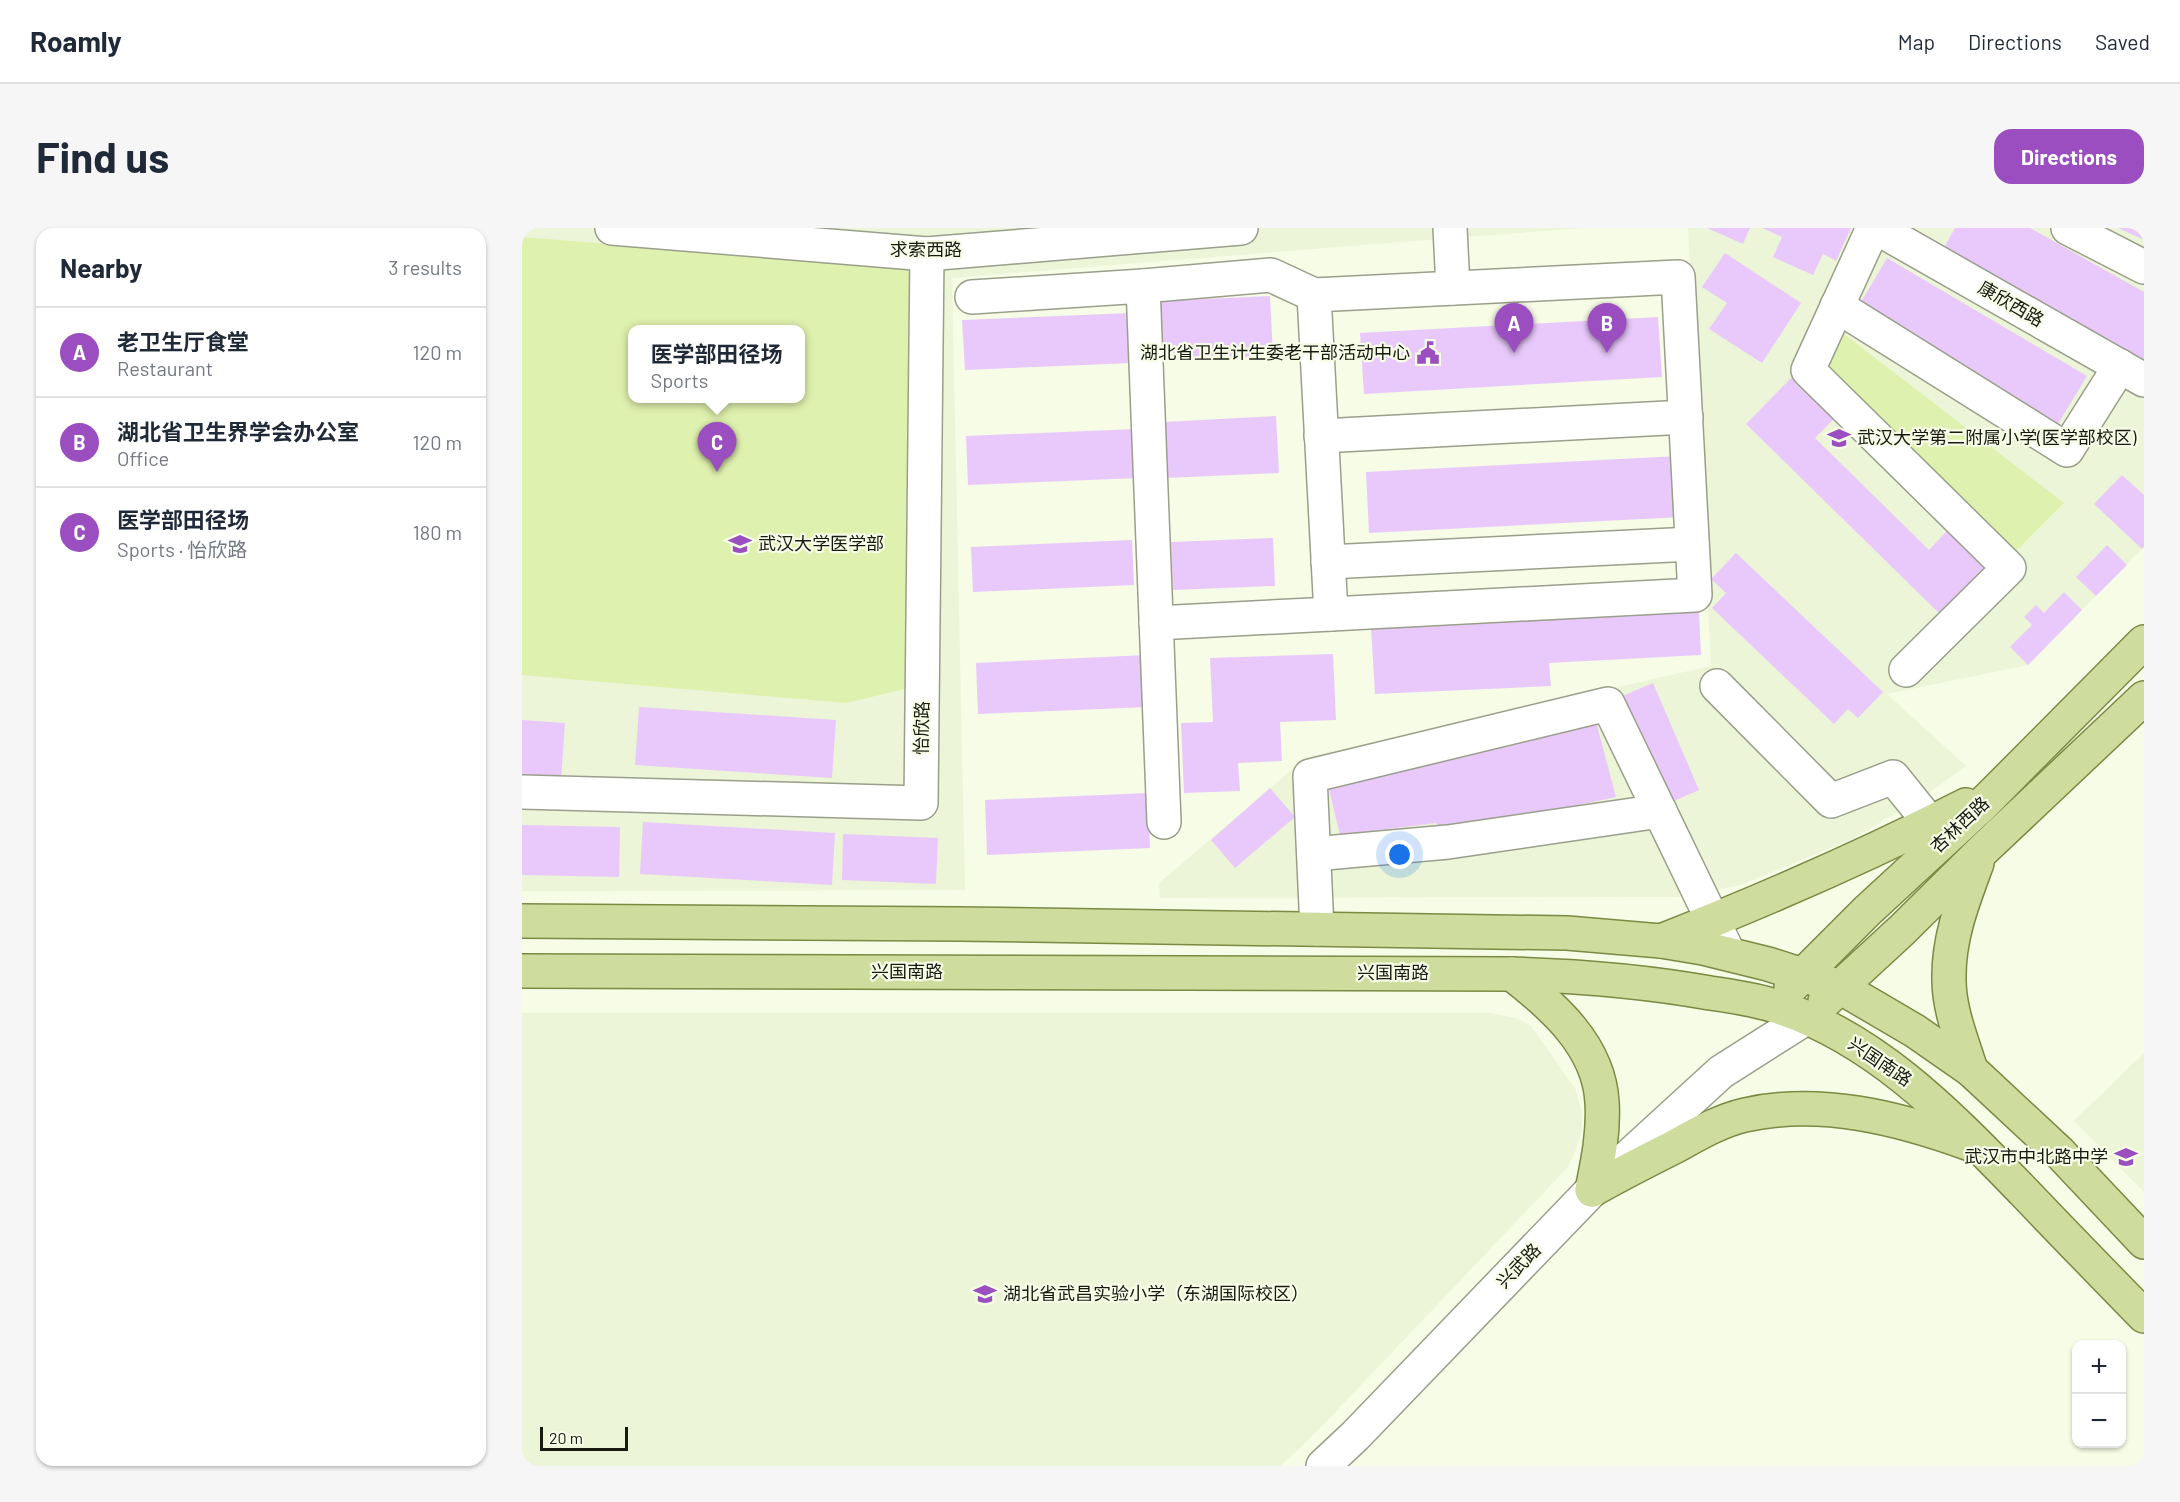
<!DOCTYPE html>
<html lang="en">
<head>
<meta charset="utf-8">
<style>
	body { margin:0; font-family:Barlow,"Noto Sans SC",sans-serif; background:#f6f6f7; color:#1f2937 }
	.controls { position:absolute; right:18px; bottom:18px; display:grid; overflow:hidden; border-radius:12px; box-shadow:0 2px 4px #0004 }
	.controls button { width:54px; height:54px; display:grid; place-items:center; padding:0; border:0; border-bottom:2px solid #e0e1e3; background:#fff; color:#1f2937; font:30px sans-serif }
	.scale { position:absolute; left:18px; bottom:15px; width:88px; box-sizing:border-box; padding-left:6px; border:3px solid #181a12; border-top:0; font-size:16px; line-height:21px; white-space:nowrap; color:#181a12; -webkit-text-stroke:4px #f6fce6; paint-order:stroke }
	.you { position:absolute; left:878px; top:627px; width:21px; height:21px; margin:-15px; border:4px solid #fff; border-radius:50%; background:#1a73e8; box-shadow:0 0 0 9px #1a73e833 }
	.badge { display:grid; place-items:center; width:39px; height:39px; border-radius:50%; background:#9b4ebf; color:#fff; font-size:20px; font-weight:700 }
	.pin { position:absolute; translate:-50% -50px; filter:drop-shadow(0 2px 3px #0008) }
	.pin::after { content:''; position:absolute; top:32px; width:21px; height:18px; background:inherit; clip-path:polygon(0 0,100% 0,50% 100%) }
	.popup { position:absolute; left:106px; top:97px; width:177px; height:78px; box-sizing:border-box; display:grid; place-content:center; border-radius:12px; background:#fff; filter:drop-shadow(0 2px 4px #0005); font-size:20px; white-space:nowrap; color:#747a83 }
	.popup b { font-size:22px; color:#1f2937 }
	.popup::after { content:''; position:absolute; left:50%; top:100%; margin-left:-12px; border:12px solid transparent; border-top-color:#fff }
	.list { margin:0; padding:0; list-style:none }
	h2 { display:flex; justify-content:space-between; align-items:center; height:78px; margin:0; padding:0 24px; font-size:26px }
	h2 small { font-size:20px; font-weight:400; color:#747a83 }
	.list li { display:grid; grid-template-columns:39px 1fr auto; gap:18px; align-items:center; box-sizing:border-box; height:90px; padding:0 24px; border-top:2px solid #e0e1e3 }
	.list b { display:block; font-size:22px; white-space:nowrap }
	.list p { margin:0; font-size:20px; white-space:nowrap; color:#747a83 }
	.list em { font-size:20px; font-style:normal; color:#747a83 }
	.map { position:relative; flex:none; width:1622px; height:1238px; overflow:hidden; border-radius:18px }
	header { display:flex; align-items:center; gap:36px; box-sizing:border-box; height:84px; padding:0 30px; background:#fff; border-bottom:2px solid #e0e1e3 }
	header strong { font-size:28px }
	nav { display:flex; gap:33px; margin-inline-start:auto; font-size:21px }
	.intro { display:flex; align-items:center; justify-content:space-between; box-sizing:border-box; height:144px; padding:0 36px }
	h1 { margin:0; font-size:42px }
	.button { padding:15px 27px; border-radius:18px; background:#9b4ebf; color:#fff; font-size:21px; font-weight:700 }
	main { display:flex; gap:36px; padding:0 36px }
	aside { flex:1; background:#fff; border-radius:18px; box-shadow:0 2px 4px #0004 }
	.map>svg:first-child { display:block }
	.built { fill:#ecf5d7; fill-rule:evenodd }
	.green { fill:#dff1ae; fill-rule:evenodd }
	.building { fill:#e9c9fb }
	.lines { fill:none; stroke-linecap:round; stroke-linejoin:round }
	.minor-casing { stroke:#999f8b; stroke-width:36 }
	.major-casing { stroke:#7a8a43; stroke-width:36 }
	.minor { stroke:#fff; stroke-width:33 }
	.major { stroke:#cedd9e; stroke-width:33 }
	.labels { text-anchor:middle; stroke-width:4.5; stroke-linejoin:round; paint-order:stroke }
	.street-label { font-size:18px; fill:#181a12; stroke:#f6fce6 }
	.poi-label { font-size:18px; fill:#181a12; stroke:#f6fce6; text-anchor:start }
</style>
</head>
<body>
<header>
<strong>Roamly</strong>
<nav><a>Map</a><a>Directions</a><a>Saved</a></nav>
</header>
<div class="intro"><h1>Find us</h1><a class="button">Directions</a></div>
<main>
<aside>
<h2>Nearby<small>3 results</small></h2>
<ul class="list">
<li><span class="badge">A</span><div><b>老卫生厅食堂</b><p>Restaurant</p></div><em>120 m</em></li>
<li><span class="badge">B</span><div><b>湖北省卫生界学会办公室</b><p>Office</p></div><em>120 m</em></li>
<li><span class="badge">C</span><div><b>医学部田径场</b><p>Sports · 怡欣路</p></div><em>180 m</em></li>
</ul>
</aside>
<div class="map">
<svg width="1622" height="1238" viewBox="0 0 1622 1238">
	<rect width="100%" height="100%" fill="#f6fce6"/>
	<g class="built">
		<path d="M0,0H916V11L430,50L443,662L0,663ZM111,101H279V170H111Z"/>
		<polygon points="943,0 1062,0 943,9"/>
		<polygon points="1166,0 1622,0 1622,319 1506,437 1365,466 1444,538 1397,572 1328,612 1219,657 1156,669 638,670 637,655 785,529 1189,438"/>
		<polygon points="0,785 968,785 994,790 1009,798 1054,862 1060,884 1060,901 1053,924 1045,940 805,1193 759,1238 0,1238"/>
		<polygon points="1622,825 1622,964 1552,893"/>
	</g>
	<g class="green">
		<path d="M0,9L391,41V459L324,475L0,447ZM111,101H279V170H111Z"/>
		<polygon points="1322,106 1542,275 1494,323 1304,141"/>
	</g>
	<g class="building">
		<polygon points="1185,0 1228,0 1221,16"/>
		<polygon points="1240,0 1329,0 1314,33 1301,26 1291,47 1251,29 1260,9"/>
		<polygon points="1433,0 1508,0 1622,64 1622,132 1422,20"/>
		<polygon points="1596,0 1622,0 1622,12"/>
		<polygon points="1203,25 1279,75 1240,135 1187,101 1205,75 1180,59"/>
		<polygon points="1365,30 1565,148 1536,196 1336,79"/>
		<polygon points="748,68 751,128 639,133 636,73"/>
		<polygon points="608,85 610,135 443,142 440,92"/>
		<polygon points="1136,89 1140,149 842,166 838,105"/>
		<polygon points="1270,149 1313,190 1293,210 1407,322 1426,302 1467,342 1421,389 1224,196"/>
		<polygon points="754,188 757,245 644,250 642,194"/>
		<polygon points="613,201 616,250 446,257 444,208"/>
		<polygon points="1156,228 1160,289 847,305 844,244"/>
		<polygon points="1600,247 1622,267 1622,319 1620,321 1572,276"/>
		<polygon points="751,310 753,358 651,362 649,314"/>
		<polygon points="610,312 612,357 451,364 449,319"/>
		<polygon points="1585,317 1605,337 1574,368 1554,349"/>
		<polygon points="1214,325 1361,464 1336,490 1326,481 1312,496 1190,380 1204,365 1189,351"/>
		<polygon points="1542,364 1560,382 1506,437 1488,419 1510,397 1502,389 1514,377 1522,385"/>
		<polygon points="1177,384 1179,427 1027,435 1029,458 853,466 849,400"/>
		<polygon points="811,426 814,492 758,494 760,533 716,535 718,563 662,565 659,495 691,494 688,430"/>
		<polygon points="624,427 626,479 456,486 454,435"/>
		<polygon points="1131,455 1177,562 1145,576 1098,469"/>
		<polygon points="117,479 314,492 310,550 113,537"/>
		<polygon points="1073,490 1094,569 995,590 918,602 914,595 818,607 805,553"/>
		<polygon points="0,492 43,495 39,553 0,550"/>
		<polygon points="748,560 773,589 713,640 689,612"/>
		<polygon points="626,565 628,620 465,627 463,572"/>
		<polygon points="121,594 313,605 310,657 118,646"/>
		<polygon points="0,597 98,599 97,649 0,647"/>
		<polygon points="321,606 416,610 414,656 320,652"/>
	</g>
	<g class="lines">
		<g class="minor-casing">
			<g id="minor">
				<polyline points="90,0 405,26 719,0"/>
				<polyline points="928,0 931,60"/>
				<polyline points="1351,0 1286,142 1487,340 1384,442"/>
				<polyline points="1355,0 1622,152"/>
				<polyline points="1546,0 1622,39"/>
				<polygon points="1156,49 1173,367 809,386 792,67"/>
				<polyline points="621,58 642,594"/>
				<polyline points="450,69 621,58 749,47 792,67"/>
				<polyline points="1315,78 1545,222 1598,138"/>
				<polyline points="799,208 1164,189"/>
				<polyline points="806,334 1170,316"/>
				<polyline points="634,395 809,386"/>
				<polyline points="1195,458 1309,573 1371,549 1408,595"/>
				<polyline points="0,564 399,575 405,26"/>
				<polyline points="792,626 926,614 1138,583"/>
				<polyline points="795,701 788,548 1086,476 1207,726"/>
				<polyline points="801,1238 833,1208 1070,962 1199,844 1284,790"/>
			</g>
		</g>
		<g class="major-casing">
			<g id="major">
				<polyline points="0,693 437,696 1045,705 1139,713 1181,720 1246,736 1318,759 1393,803 1449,842 1538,925 1622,1014"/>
				<path d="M1139,713C1243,672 1344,628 1444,577"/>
				<path d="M0,743L990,746C1057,748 1122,753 1188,765C1209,768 1230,771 1250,777C1353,808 1430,890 1502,964C1542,1006 1582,1047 1622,1088"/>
				<path d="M990,746C1031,778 1077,818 1080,874C1082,904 1076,933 1070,962"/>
				<polyline points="1269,759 1346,682 1459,578 1622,414"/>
				<polyline points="1303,773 1380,702 1460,623 1622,470"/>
				<path d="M1449,842C1440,813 1427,782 1427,752C1426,710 1441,673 1455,635"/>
				<path d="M1070,962C1097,947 1124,933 1152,919C1174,907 1197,893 1223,887C1298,870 1377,890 1448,916"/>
			</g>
		</g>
		<use href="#minor" class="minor"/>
		<use href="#major" class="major"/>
	</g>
	<defs>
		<g id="civic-bare" transform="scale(1.8)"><path d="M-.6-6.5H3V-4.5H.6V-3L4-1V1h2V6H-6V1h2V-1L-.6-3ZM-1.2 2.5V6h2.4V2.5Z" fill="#9b4ebf" stroke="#f6fce6" stroke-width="2.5" paint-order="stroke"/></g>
		<g id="school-bare" transform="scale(1.8)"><path d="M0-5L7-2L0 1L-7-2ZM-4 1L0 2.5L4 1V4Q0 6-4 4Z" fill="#9b4ebf" stroke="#f6fce6" stroke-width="2.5" paint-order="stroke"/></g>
		<g id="university-bare" transform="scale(1.8)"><path d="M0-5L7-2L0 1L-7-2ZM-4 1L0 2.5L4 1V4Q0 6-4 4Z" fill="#9b4ebf" stroke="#f6fce6" stroke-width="2.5" paint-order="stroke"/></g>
	</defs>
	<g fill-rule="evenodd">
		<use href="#civic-bare" x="906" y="125"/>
		<use href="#school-bare" x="1317" y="210"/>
		<use href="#university-bare" x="218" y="316"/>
		<use href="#school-bare" x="1604" y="929"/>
		<use href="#school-bare" x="463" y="1066"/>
	</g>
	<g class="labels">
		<g class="street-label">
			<text x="404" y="28">求索西路</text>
			<text transform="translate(1489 76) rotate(30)" y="6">康欣西路</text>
			<text transform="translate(400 500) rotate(-89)" y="6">怡欣路</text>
			<text transform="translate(1438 597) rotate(-43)" y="6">杏林西路</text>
			<text x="385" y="750">兴国南路</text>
			<text x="871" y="751">兴国南路</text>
			<text transform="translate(1358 834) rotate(34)" y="6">兴国南路</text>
			<text transform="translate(997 1038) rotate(-46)" y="6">兴武路</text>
		</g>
		<g class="poi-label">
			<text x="888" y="131" text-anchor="end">湖北省卫生计生委老干部活动中心</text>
			<text x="1335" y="216">武汉大学第二附属小学(医学部校区)</text>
			<text x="236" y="322">武汉大学医学部</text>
			<text x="1586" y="935" text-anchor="end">武汉市中北路中学</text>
			<text x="481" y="1072">湖北省武昌实验小学（东湖国际校区）</text>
		</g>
	</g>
</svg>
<div class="controls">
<button>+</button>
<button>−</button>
</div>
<div class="scale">20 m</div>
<div class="you"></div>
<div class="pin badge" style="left:992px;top:125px">A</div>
<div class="pin badge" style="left:1085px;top:125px">B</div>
<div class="pin badge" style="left:195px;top:244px">C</div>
<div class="popup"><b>医学部田径场</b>Sports</div>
</div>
</main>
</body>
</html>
